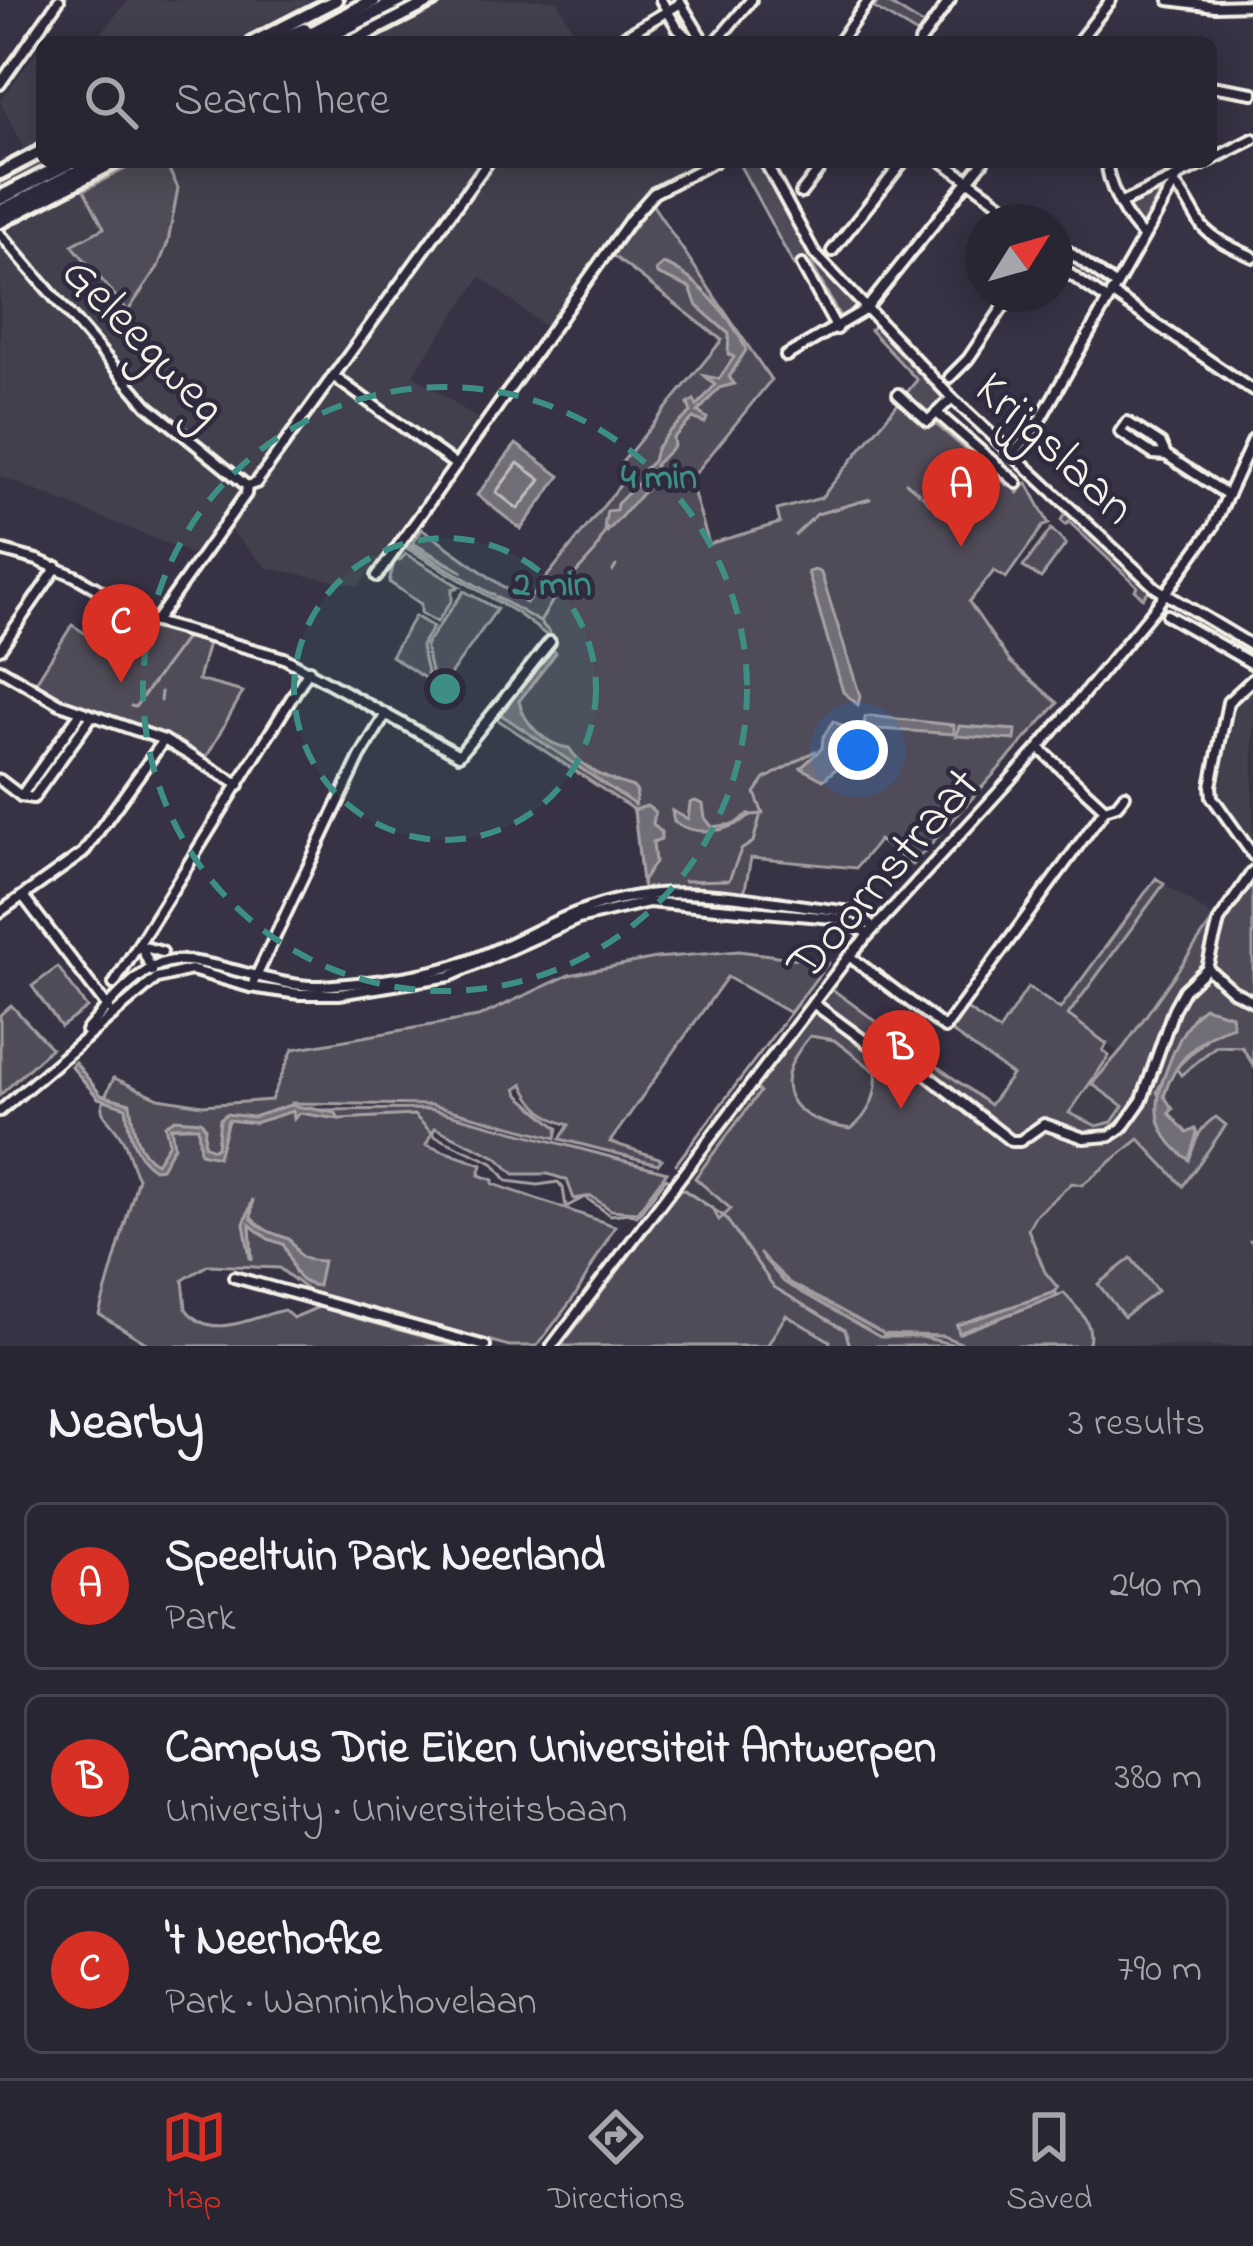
<!DOCTYPE html>
<html lang="en">
<head>
<meta charset="utf-8">
<style>
	body { margin:0; font-family:"Indie Flower",sans-serif; background:#35323f; color:#f1f3f6 }
	.compass { position:absolute; left:965px; top:204px; width:108px; height:108px; border-radius:50%; background:#292633; box-shadow:0 6px 30px #0003; rotate:53deg }
	.you { position:absolute; left:858px; top:750px; width:42px; height:42px; margin:-30px; border:9px solid #fff; border-radius:50%; background:#1a73e8; box-shadow:0 0 0 18px #1a73e833 }
	.badge { display:grid; place-items:center; width:78px; height:78px; border-radius:50%; background:#d93025; color:#fff; font-size:39px; font-weight:700 }
	.pin { position:absolute; translate:-50% -99px; filter:drop-shadow(0 3px 6px #0008) }
	.pin::after { content:''; position:absolute; top:63px; width:42px; height:36px; background:inherit; clip-path:polygon(0 0,100% 0,50% 100%) }
	.list { margin:0; padding:0; list-style:none }
	h2 { display:flex; justify-content:space-between; align-items:center; height:156px; margin:0; padding:0 48px; font-size:51px }
	h2 small { font-size:39px; font-weight:400; color:#a5a5ac }
	.list li { display:grid; grid-template-columns:78px 1fr auto; gap:36px; align-items:center; box-sizing:border-box; height:168px; margin:0 24px 24px; padding:0 24px; border:3px solid #45434e; border-radius:18px }
	.list b { display:block; font-size:45px; white-space:nowrap }
	.list p { margin:0; font-size:39px; white-space:nowrap; color:#a5a5ac }
	.list em { font-size:39px; font-style:normal; color:#a5a5ac }
	.icon { flex:none; width:66px; height:66px; fill:none; stroke:currentColor; stroke-width:2; stroke-linecap:round; stroke-linejoin:round }
	.map { position:relative; flex:none; width:1253px; height:1346px; overflow:hidden }
	.search { position:absolute; background:#292633; box-shadow:0 6px 30px #0003; left:36px; right:36px; top:36px; height:132px; display:flex; align-items:center; gap:30px; box-sizing:border-box; padding:0 42px; border-radius:18px; color:#a5a5ac; font-size:45px }
	.sheet { height:732px; background:#292633 }
	nav { display:flex; justify-content:space-around; align-items:center; box-sizing:border-box; height:168px; border-top:3px solid #45434e; background:#292633; font-size:33px; color:#a5a5ac }
	nav a { display:grid; justify-items:center; gap:6px }
	nav .on { color:#d93025 }
	.map>svg:first-child { display:block }
	.built { fill:#433f4e }
	.green { fill:#504b59; stroke:#a29ea0; stroke-width:3; fill-rule:evenodd }
	.water { fill:#726e77; stroke:#a6a2a4; stroke-width:3 }
	.lines { fill:none; stroke-linecap:round; stroke-linejoin:round }
	.shore { stroke:#c0bdbb; stroke-width:3 }
	.stream { stroke:#a6a2a4; stroke-width:3 }
	.minor-casing { stroke:#f4f1e8; stroke-width:16 }
	.major-casing { stroke:#f4f1e8; stroke-width:20 }
	.highway-casing { stroke:#f4f1e8; stroke-width:21 }
	.minor { stroke:#2f2a3d; stroke-width:8 }
	.major { stroke:#2f2a3d; stroke-width:10 }
	.highway { stroke:#2f2a3d; stroke-width:12 }
	.ring { fill:none; stroke:#3d8f86; stroke-width:6; stroke-dasharray:21 15 }
	.labels { text-anchor:middle; stroke-width:9; stroke-linejoin:round; paint-order:stroke }
	.street-label { font-size:51px; fill:#f4f1e8; stroke:#2f2a3d }
	.centre { fill:#3d8f86; stroke:#2f2a3d; stroke-width:6 }
	.ring-label { font-size:36px; text-anchor:middle; font-weight:bold; fill:#3d8f86; stroke:#2f2a3d; stroke-width:9; stroke-linejoin:round; paint-order:stroke }
</style>
</head>
<body>
<div class="map">
<svg width="1253" height="1346" viewBox="0 0 1253 1346">
	<rect width="100%" height="100%" fill="#373244"/>
	<filter id="ink" filterUnits="userSpaceOnUse"><feTurbulence type="fractalNoise" baseFrequency=".00833" numOctaves="2"/><feDisplacementMap in="SourceGraphic" scale="24" xChannelSelector="R" yChannelSelector="G"/><feConvolveMatrix kernelMatrix="1 2 1 2 8 2 1 2 1" color-interpolation-filters="sRGB"/></filter>
	<g filter="url(#ink)">
		<g class="built">
			<polygon points="128,0 322,0 240,42 94,42"/>
			<polygon points="453,0 557,0 579,42 370,42"/>
			<polygon points="42,44 42,143 25,152 0,101"/>
			<polygon points="137,162 698,162 699,163 642,196 545,327 481,277 413,374 478,419 359,586 267,568 221,521 194,555 0,476 0,233"/>
			<polygon points="1253,689 1253,847 1216,794 1216,787 1230,707"/>
			<polygon points="1156,878 1222,923 1253,878 1253,1346 561,1346 832,989 990,1105 1069,1113 1109,1056 1113,1058 1117,1052 1059,1009"/>
		</g>
		<g class="green">
			<polygon points="879,0 883,0 925,26 919,35 874,8"/>
			<polygon points="42,157 42,162 63,162 0,194 0,179"/>
			<polygon points="139,162 165,162 178,188 168,242 158,267 128,311 72,245 104,228 84,190"/>
			<polygon points="738,162 763,162 812,256 854,300 855,311 837,323 840,317 812,265 804,261 794,266"/>
			<polygon points="1165,184 1141,227 1138,226 1126,203"/>
			<polygon points="652,204 771,380 690,480 709,544 780,523 777,510 821,498 917,380 870,330 876,325 945,396 932,421 1007,485 1016,484 1019,487 1017,494 1027,483 1049,524 1043,526 1006,578 994,571 969,602 1010,662 1058,703 912,865 879,840 856,868 751,858 744,894 643,888 634,810 492,716 553,640 517,613 408,549 411,545 463,572 413,543 422,529 526,603 629,474 619,466 722,340 612,255"/>
			<polygon points="1065,514 1070,514 1151,588 1143,598 1135,590 1137,586 1069,522 1065,525 1061,520"/>
			<polygon points="1051,529 1066,544 1041,578 1023,567"/>
			<polygon points="406,554 460,587 452,589 452,600 437,622 421,613 421,604 389,582 395,559 399,561"/>
			<polygon points="464,591 497,609 442,686 433,680 425,645"/>
			<polygon points="1175,607 1253,651 1253,659 1170,613"/>
			<path d="M123,612L147,626L208,643L198,680L243,692L206,758C151,728 90,713 34,685L72,625L101,643Z"/>
			<polygon points="415,616 433,627 421,646 429,681 391,656"/>
			<path d="M1156,878L1164,884L1068,1015L1107,1044L1103,1051L1109,1056L1069,1113L1097,1126L1112,1122L1123,1106L1092,1084L1124,1047L1211,923L1217,926L1222,923L1253,878V1065L1242,1047L1216,1046L1181,1075L1176,1068L1214,1032L1195,1014L1157,1092L1189,1159C1196,1141 1198,1128 1216,1117L1226,1125L1183,1186L1139,1139L1082,1185L1072,1183L1035,1216L1028,1229L1045,1272L1058,1288L1055,1292L957,1325L960,1333L1064,1293C1078,1310 1096,1323 1088,1346H968L943,1336L884,1334L789,1282L759,1253L784,1282L880,1337H922L960,1346H829L830,1341L786,1315L767,1346H561L681,1188L712,1208L719,1220L731,1209L695,1178L760,1092L756,1088L832,989L990,1105L1012,1075L949,1030L965,1008L999,1031L1028,987L1060,1009ZM810,1036L834,1040L876,1072C878,1094 869,1115 851,1129C789,1120 766,1087 810,1036Z"/>
			<path d="M739,951L828,963L790,1013L727,977L610,1142L662,1159L658,1164L560,1139L569,1125C548,1119 533,1107 523,1084L516,1089L520,1096L558,1128L556,1138L431,1105L292,1103L291,1108L313,1107L316,1110L430,1109L667,1172L637,1212L611,1210L591,1196L574,1199L567,1180L548,1174H514L496,1157L435,1128L426,1145L482,1165L479,1175L493,1180V1184L615,1226L575,1296L537,1346H509L393,1314V1321L347,1308L341,1314L458,1346H151L99,1314L138,1178C131,1166 129,1151 123,1140C103,1106 92,1121 114,1078L159,1098L202,1105L271,1100L293,1049L478,1017L569,975L656,958ZM208,1265L279,1268L326,1304L293,1318L284,1310C253,1316 211,1343 186,1309L183,1280Z"/>
			<polygon points="58,967 87,1008 61,1027 32,986"/>
			<polygon points="11,1005 51,1048 0,1095 0,1015"/>
			<polygon points="1131,1258 1157,1291 1124,1317 1098,1284"/>
		</g>
		<g class="water">
			<path d="M663,264C694,274 734,319 746,350L729,377L734,384L719,388L698,412L707,418L705,423L693,418L673,438L674,446L655,465L661,480L649,486L607,532L604,527L607,511L616,510L617,504L640,481V473L653,461L656,449L668,433L691,412L688,404L694,400L697,406L715,385L705,376L719,379L734,357L728,354L729,334L697,306L690,288L657,274L656,270Z"/>
			<polygon points="516,444 560,476 521,529 477,495"/>
			<polygon points="815,570 821,573 860,696 858,705 843,692 808,572"/>
			<path d="M553,650L556,653L519,701C524,724 546,745 569,748C585,772 610,780 633,787L637,792L635,805L500,714Z"/>
			<polygon points="870,716 954,725 954,734 864,728 865,717"/>
			<polygon points="833,721 848,729 842,764 823,780 801,768 822,748 823,737"/>
			<polygon points="959,726 1016,730 1015,740 956,736"/>
			<path d="M695,801L703,804L705,818L712,827L735,824L748,814L751,815C727,833 698,837 674,822L672,811L688,819L690,803Z"/>
			<polygon points="647,806 655,812 653,824 661,832 661,839 653,842 655,862 642,882 634,810"/>
			<path d="M1204,1007L1231,1015L1233,1026C1199,1036 1174,1062 1164,1096L1173,1109L1169,1113L1187,1133L1195,1129L1197,1133L1189,1160C1147,1129 1154,1099 1172,1056C1179,1039 1189,1018 1204,1007Z"/>
			<path d="M75,1062L101,1095L130,1103C133,1125 135,1152 156,1163L169,1143L165,1125L175,1119L201,1121L205,1127L204,1145L213,1149L217,1147L220,1119L226,1114L253,1117L290,1105L336,1113L338,1119L299,1113L294,1119L293,1111L254,1123L228,1120L218,1157L200,1153L198,1127H171L174,1146L161,1168L154,1169C133,1156 128,1130 126,1107L98,1098L71,1066Z"/>
			<path d="M253,1199L251,1218C263,1231 273,1233 289,1239C302,1256 296,1260 323,1261L318,1286C290,1283 295,1262 283,1244L268,1239L250,1225L252,1259L250,1258L244,1224Z"/>
			<polygon points="1055,1292 1058,1296 959,1333 957,1325"/>
		</g>
		<g class="lines">
			<polygon class="shore" points="518,463 541,480 518,509 496,492"/>
			<g class="stream">
				<polyline points="906,482 919,493"/>
				<polyline points="922,495 938,512 966,521"/>
				<polyline points="795,535 817,514 870,499"/>
				<polyline points="410,547 540,622 550,633"/>
				<polyline points="613,571 616,566"/>
				<polyline points="540,622 556,595 595,552 607,527"/>
				<polyline points="160,701 161,692"/>
				<polyline points="131,706 135,707 186,638"/>
				<polyline points="751,815 763,814 755,793 765,779 815,751"/>
				<polyline points="684,881 729,880 741,850 753,842 760,817"/>
				<polyline points="339,1119 414,1115 436,1137 493,1163 507,1181 538,1185 558,1182 563,1188 566,1207 585,1197 610,1215 630,1213 637,1216 666,1178 669,1180"/>
				<polyline points="170,1128 190,1126"/>
				<polyline points="676,1164 803,996"/>
				<polyline points="681,1188 725,1217 774,1287 845,1330 850,1346"/>
				<polyline points="1250,1241 1253,1243"/>
				<polyline points="922,1346 926,1346"/>
			</g>
			<g class="minor-casing">
				<g id="minor">
					<polyline points="661,0 678,29 695,42"/>
					<polyline points="1169,0 1215,6 1253,5"/>
					<polyline points="680,2 704,42"/>
					<polyline points="679,38 682,42"/>
					<polyline points="615,42 681,3"/>
					<polyline points="716,42 751,0"/>
					<polyline points="839,42 869,0"/>
					<polyline points="920,42 950,0"/>
					<polyline points="1078,42 1111,0"/>
					<polyline points="0,84 59,0"/>
					<polyline points="1211,86 1253,93"/>
					<polyline points="1211,160 1253,139"/>
					<polyline points="765,162 815,254 952,398 1156,588 1253,646"/>
					<polyline points="943,162 1026,222"/>
					<path d="M1107,162C1107,185 1126,220 1143,236"/>
					<path d="M1177,178L1174,184C1187,197 1192,212 1202,226C1215,241 1236,249 1253,257"/>
					<polyline points="801,193 825,162"/>
					<polyline points="1121,203 1208,162"/>
					<polyline points="0,234 147,405 247,486"/>
					<polyline points="1055,242 1115,285"/>
					<polyline points="832,251 903,162"/>
					<polyline points="1055,264 1107,300"/>
					<polyline points="802,265 837,329"/>
					<polyline points="1111,293 1253,391"/>
					<polyline points="786,356 866,309 983,162"/>
					<polyline points="333,376 456,465"/>
					<polyline points="950,377 968,359 1012,294"/>
					<polyline points="898,394 928,421 952,398"/>
					<polyline points="937,413 1017,483"/>
					<polyline points="1012,455 1036,427 1174,184"/>
					<polyline points="1166,455 1161,444 1127,422 1120,432 1153,454 1166,455 1228,495"/>
					<polyline points="0,550 37,560 75,576 155,622 284,658 459,755 550,642"/>
					<polyline points="377,576 630,220 654,193 714,162"/>
					<polyline points="1167,615 1253,664"/>
					<polyline points="155,622 246,494 247,486 256,483 488,162"/>
					<polyline points="0,649 57,567"/>
					<polyline points="0,669 60,704 164,740 239,785"/>
					<polyline points="1253,679 1228,702 1211,786 1212,797 1253,855"/>
					<polyline points="0,780 21,796 33,798 92,716"/>
					<polyline points="21,796 81,712"/>
					<polyline points="1105,809 1117,805 1125,795"/>
					<polyline points="23,896 109,1009"/>
					<polyline points="0,912 83,853 164,740"/>
					<polyline points="141,946 152,971"/>
					<polyline points="141,946 162,952"/>
					<polyline points="849,956 945,1028 1105,809 1039,748"/>
					<polyline points="1207,968 1233,991 1253,1001"/>
					<polyline points="254,981 360,757 386,714"/>
					<polyline points="114,984 309,670"/>
					<polyline points="813,1003 896,1064 912,1065 923,1072 1011,1141 1020,1141 1044,1124 1084,1138 1110,1136 1122,1128 1142,1100 1174,1008 1184,990 1207,968 1219,921 1253,871"/>
					<path d="M86,1031C106,1008 137,969 168,962C205,954 272,988 321,986C367,983 421,977 465,962C522,942 564,910 626,898C692,884 777,904 844,911L859,915L873,927"/>
					<polyline points="0,1111 157,978 191,970 250,987 299,994 339,994 450,976 578,919 648,902 845,919 868,934"/>
					<polyline points="234,1277 485,1346"/>
					<polyline points="552,1346 849,956 1039,748 1155,608 1213,527 1253,440"/>
				</g>
			</g>
			<g class="major-casing">
				<g id="major">
					<polyline points="254,42 336,0"/>
					<polyline points="351,42 433,0"/>
					<polyline points="0,173 42,151"/>
					<polyline points="0,222 115,162"/>
				</g>
			</g>
			<g class="highway-casing">
				<g id="highway">
					<polyline points="272,42 304,30"/>
					<polyline points="296,42 374,0"/>
					<polyline points="317,42 401,0"/>
					<polyline points="0,198 70,162"/>
					<polyline points="0,212 97,162"/>
				</g>
			</g>
			<use href="#minor" class="minor"/>
			<use href="#major" class="major"/>
			<use href="#highway" class="highway"/>
		</g>
	</g>
	<circle cx="445" cy="689" r="151" fill="#3d8f86" fill-opacity=".12"/>
	<g class="ring">
		<circle cx="445" cy="689" r="151"/>
		<circle cx="445" cy="689" r="302"/>
	</g>
	<g class="labels">
		<g class="street-label">
			<text transform="translate(146 338) rotate(46)" y="18">Geleegweg</text>
			<text transform="translate(1057 446) rotate(43)" y="18">Krijgslaan</text>
			<text transform="translate(881 872) rotate(-49)" y="18">Doornstraat</text>
		</g>
	</g>
	<circle cx="445" cy="689" r="18" class="centre"/>
	<g class="ring-label">
		<text x="659" y="488">4 min</text>
		<text x="552" y="595">2 min</text>
	</g>
</svg>
<svg class="compass" viewBox="-18 -18 36 36"><path d="M0-13l5 13h-10z" fill="#e53935"/><path d="M0 13l5-13h-10z" fill="#a5a5ac"/></svg>
<div class="you"></div>
<div class="pin badge" style="left:961px;top:547px">A</div>
<div class="pin badge" style="left:901px;top:1109px">B</div>
<div class="pin badge" style="left:121px;top:683px">C</div>
<div class="search"><svg class="icon" aria-label="search" viewBox="0 0 24 24"><circle cx="10" cy="10" r="6"/><path d="M15 15l6 6"/></svg>Search here</div>
</div>
<section class="sheet">
<h2>Nearby<small>3 results</small></h2>
<ul class="list">
<li><span class="badge">A</span><div><b>Speeltuin Park Neerland</b><p>Park</p></div><em>240 m</em></li>
<li><span class="badge">B</span><div><b>Campus Drie Eiken Universiteit Antwerpen</b><p>University · Universiteitsbaan</p></div><em>380 m</em></li>
<li><span class="badge">C</span><div><b>'t Neerhofke</b><p>Park · Wanninkhovelaan</p></div><em>790 m</em></li>
</ul>
</section>
<nav>
<a class="on"><svg class="icon" aria-label="map" viewBox="0 0 24 24"><path d="M3 6l6-2 6 2 6-2v14l-6 2-6-2-6 2zM9 4v14M15 6v14"/></svg>Map</a>
<a><svg class="icon" aria-label="directions" viewBox="0 0 24 24"><path d="M12 3l9 9-9 9-9-9zM9 14v-3h6M13 9l2 2-2 2"/></svg>Directions</a>
<a><svg class="icon" aria-label="saved" viewBox="0 0 24 24"><path d="M7 4h10v16l-5-4-5 4z"/></svg>Saved</a>
</nav>
</body>
</html>
